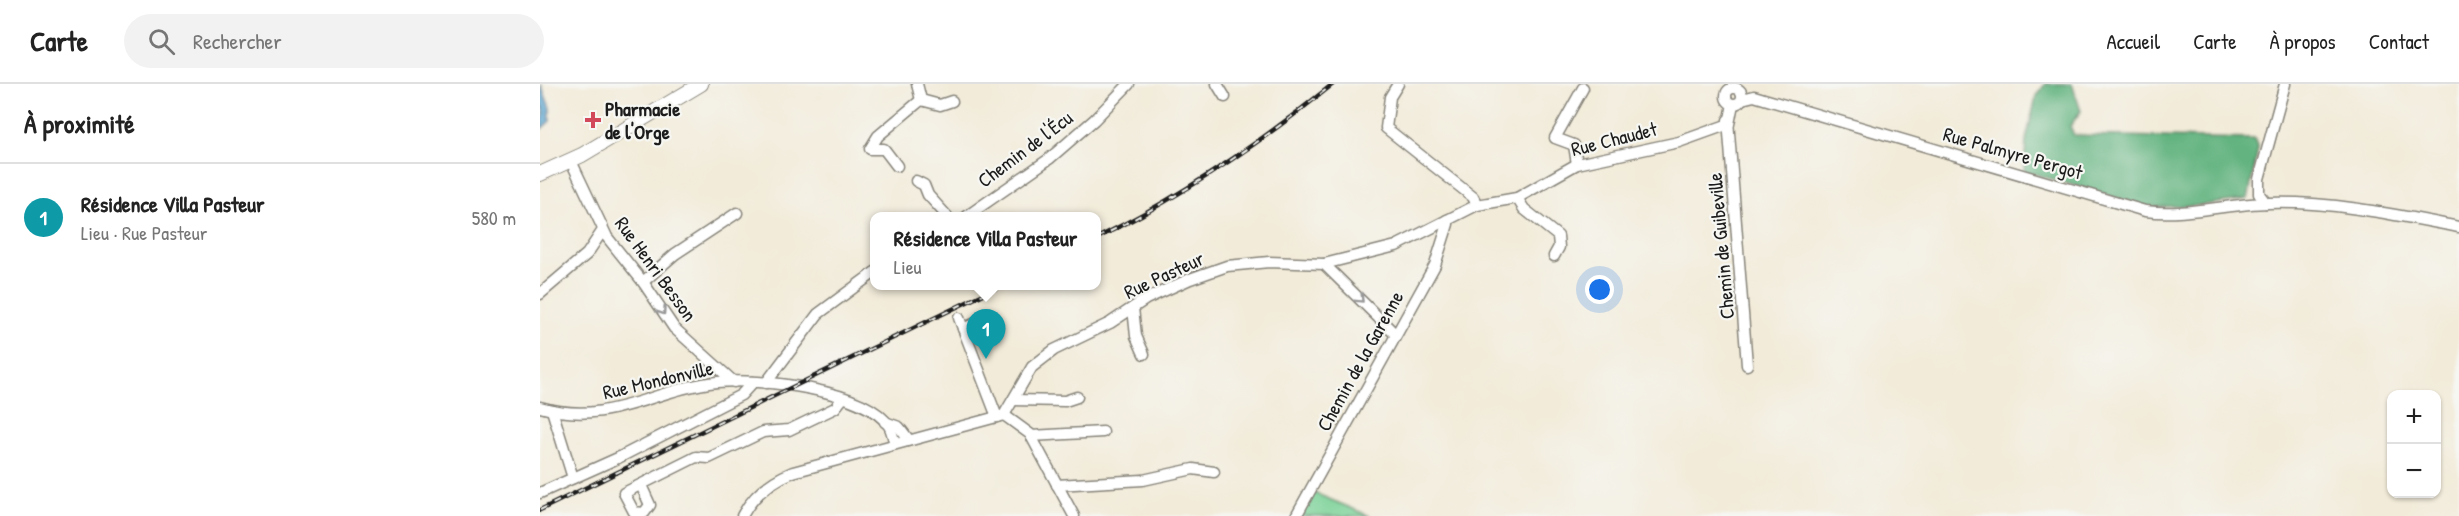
<!DOCTYPE html>
<html lang="fr">
<head>
<meta charset="utf-8">
<style>
	body { margin:0; font-family:"Patrick Hand",sans-serif; background:#f2f2f2; color:#222 }
	.controls { position:absolute; right:18px; bottom:18px; display:grid; overflow:hidden; border-radius:12px; box-shadow:0 2px 4px #0004 }
	.controls button { width:54px; height:54px; display:grid; place-items:center; padding:0; border:0; border-bottom:2px solid #e0e0e0; background:#fff; color:#222; font:30px sans-serif }
	.you { position:absolute; left:1060px; top:206px; width:21px; height:21px; margin:-15px; border:4px solid #fff; border-radius:50%; background:#1a73e8; box-shadow:0 0 0 9px #1a73e833 }
	.badge { display:grid; place-items:center; width:39px; height:39px; border-radius:50%; background:#d1495b; color:#fff; font-size:20px; font-weight:700 }
	.pin { position:absolute; translate:-50% -50px; filter:drop-shadow(0 2px 3px #0008) }
	.pin::after { content:''; position:absolute; top:32px; width:21px; height:18px; background:inherit; clip-path:polygon(0 0,100% 0,50% 100%) }
	.popup { position:absolute; left:330px; top:128px; width:231px; height:78px; box-sizing:border-box; display:grid; place-content:center; border-radius:12px; background:#fff; filter:drop-shadow(0 2px 4px #0005); font-size:20px; white-space:nowrap; color:#767676 }
	.popup b { font-size:22px; color:#222 }
	.popup::after { content:''; position:absolute; left:50%; top:100%; margin-left:-12px; border:12px solid transparent; border-top-color:#fff }
	.list { margin:0; padding:0; list-style:none }
	h2 { display:flex; justify-content:space-between; align-items:center; height:78px; margin:0; padding:0 24px; font-size:26px }
	h2 small { font-size:20px; font-weight:400; color:#767676 }
	.list li { display:grid; grid-template-columns:39px 1fr auto; gap:18px; align-items:center; box-sizing:border-box; height:108px; padding:0 24px; border-top:2px solid #e0e0e0 }
	.list b { display:block; font-size:22px; white-space:nowrap }
	.list p { margin:0; font-size:20px; white-space:nowrap; color:#767676 }
	.list em { font-size:20px; font-style:normal; color:#767676 }
	.icon { flex:none; width:33px; height:33px; fill:none; stroke:currentColor; stroke-width:2; stroke-linecap:round; stroke-linejoin:round }
	.map { position:relative; flex:none; width:1919px; height:432px; overflow:hidden }
	header { display:flex; align-items:center; gap:36px; box-sizing:border-box; height:84px; padding:0 30px; background:#fff; border-bottom:2px solid #e0e0e0 }
	header strong { font-size:28px }
	nav { display:flex; gap:33px; margin-inline-start:auto; font-size:21px }
	.search { width:420px; height:54px; background:#f2f2f2; display:flex; align-items:center; gap:15px; box-sizing:border-box; padding:0 21px; border-radius:33px; color:#767676; font-size:22px }
	main { display:flex }
	aside { flex:1; background:#fff }
	.map>svg:first-child { display:block }
	.green { fill:#79d196; stroke:#4a7659; stroke-width:1.5 }
	.forest { fill:#62b37f; stroke:#3f684e; stroke-width:1.5 }
	.water { fill:#56a2ce; stroke:#395f75; stroke-width:1.5 }
	.lines { fill:none; stroke-linecap:round; stroke-linejoin:round }
	.minor-casing { stroke:#87847a; stroke-width:13 }
	.major-casing { stroke:#87847a; stroke-width:16 }
	.minor { stroke:#fff; stroke-width:10 }
	.major { stroke:#fff; stroke-width:14 }
	.rail-casing { stroke:#1c1c1c; stroke-width:4.5 }
	.rail { stroke:#f6f6f2; stroke-width:2; stroke-dasharray:7; stroke-linecap:butt }
	.oneway { stroke:#999 }
	.poi-dot { fill:#d1495b; stroke:#f6f6f2; stroke-width:2 }
	.labels { text-anchor:middle; stroke-width:4.5; stroke-linejoin:round; paint-order:stroke }
	.poi-label { font-size:20px; font-weight:bold; fill:#1c1c1c; stroke:#f6f6f2; text-anchor:start }
	.street-label { font-size:20px; fill:#1c1c1c; stroke:#f6f6f2 }
</style>
</head>
<body>
<header>
<strong>Carte</strong>
<div class="search"><svg class="icon" aria-label="search" viewBox="0 0 24 24"><circle cx="10" cy="10" r="6"/><path d="M15 15l6 6"/></svg>Rechercher</div>
<nav><a>Accueil</a><a>Carte</a><a>À propos</a><a>Contact</a></nav>
</header>
<main>
<aside>
<h2>À proximité<small></small></h2>
<ul class="list">
<li><span class="badge" style="background:#0f9aa8">1</span><div><b>Résidence Villa Pasteur</b><p>Lieu · Rue Pasteur</p></div><em>580 m</em></li>
</ul>
</aside>
<div class="map">
<svg width="1919" height="432" viewBox="0 0 1919 432">
	<rect width="100%" height="100%" fill="#f6f6f2"/>
	<filter id="ink" filterUnits="userSpaceOnUse"><feTurbulence type="fractalNoise" baseFrequency=".0167" numOctaves="2"/><feDisplacementMap in="SourceGraphic" scale="12" xChannelSelector="R" yChannelSelector="G"/><feConvolveMatrix kernelMatrix="1 2 1 2 8 2 1 2 1" color-interpolation-filters="sRGB"/></filter>
	<filter id="wash" filterUnits="userSpaceOnUse"><feTurbulence type="fractalNoise" baseFrequency=".008" numOctaves="4" result="noise"/><feDisplacementMap in="SourceGraphic" scale="24" xChannelSelector="R" yChannelSelector="G"/><feGaussianBlur stdDeviation="1.35" result="paint"/><feColorMatrix in="noise" values="0 0 0 0 0 0 0 0 0 0 0 0 0 0 0 0 0 1.4 0 .05"/><feComposite in="paint" operator="in"/></filter>
	<g filter="url(#wash)">
		<rect width="100%" height="100%" fill="#f2ebd9"/>
		<polygon class="green" points="772,408 830,432 757,432"/>
		<polygon class="forest" points="1505,0 1532,0 1541,27 1530,42 1534,51 1714,55 1718,65 1708,115 1656,122 1607,123 1484,87 1486,56 1496,13"/>
		<polygon class="water" points="1,0 10,24 10,37 0,46 4,29 0,15"/>
	</g>
	<g filter="url(#ink)">
		<g class="lines">
			<g class="minor-casing">
				<g id="minor">
					<polyline points="377,0 381,16"/>
					<polyline points="677,0 685,13"/>
					<polyline points="858,0 850,13 846,44 933,113 937,121"/>
					<circle cx="1194" cy="12" r="8"/>
					<path d="M1202,15L1214,12L1605,127C1647,132 1686,120 1728,119C1791,117 1857,131 1919,143"/>
					<polyline points="381,16 400,21 412,17"/>
					<polyline points="1188,36 1207,281"/>
					<polyline points="31,77 67,153 103,198 134,244 194,298"/>
					<polyline points="1037,80 1034,61 1015,54 1043,4"/>
					<polyline points="357,82 344,65 330,65 338,52 381,16"/>
					<polyline points="376,97 384,101 388,111 407,132"/>
					<polyline points="977,114 984,125 1018,152 1019,163 1014,172"/>
					<polyline points="1726,119 1719,110 1719,95 1745,0"/>
					<polyline points="427,132 509,75 554,36 589,0"/>
					<polyline points="784,180 855,250"/>
					<polyline points="103,198 135,170 197,129"/>
					<polyline points="0,210 47,170 63,146"/>
					<polyline points="593,224 596,252 604,270"/>
					<polyline points="419,234 457,333"/>
					<polyline points="423,245 438,238"/>
					<polyline points="226,299 278,230 335,188"/>
					<polyline points="473,316 525,317 537,313"/>
					<path d="M0,323C71,343 111,305 177,298C218,294 325,305 349,342C352,347 353,354 355,360"/>
					<polyline points="12,326 33,394"/>
					<polyline points="464,331 490,350 534,432"/>
					<polyline points="345,338 359,343 369,356"/>
					<polyline points="491,352 563,348"/>
					<polyline points="101,401 110,421 104,429 94,428 84,409 156,373 169,374 223,348 249,346 295,324 303,314"/>
					<polyline points="517,401 603,396 653,385 674,388"/>
					<polyline points="0,409 78,374 201,311 213,298"/>
					<path d="M202,432C213,411 231,397 253,388L464,331L492,283L514,266L570,239L606,215L650,195L687,182L729,178L784,180L856,162L937,121L977,114L1037,80L1139,58L1189,40L1193,20"/>
					<polyline points="756,432 895,181 908,140 907,136"/>
				</g>
			</g>
			<g class="major-casing">
				<polyline id="major" points="0,90 42,71 161,0"/>
			</g>
			<use href="#minor" class="minor"/>
			<use href="#major" class="major"/>
			<g class="rail-casing">
				<g id="rail">
					<path d="M557,154C643,112 719,60 793,0"/>
					<polyline points="0,426 460,202"/>
				</g>
			</g>
			<use href="#rail" class="rail"/>
		</g>
		<defs><path id="oneway-chevron" d="M-2-3.5L2.5 0L-2 3.5" fill="none" stroke-width="1.6" stroke-linecap="round" stroke-linejoin="round" transform="scale(1.5)"/></defs>
		<g class="oneway">
			<use href="#oneway-chevron" transform="translate(820 215) rotate(45)"/>
			<use href="#oneway-chevron" transform="translate(122 227) rotate(56)"/>
		</g>
	</g>
	<path class="poi-dot" d="M50 27h6v6h6v6h-6v6h-6v-6h-6v-6h6z"/>
	<g class="labels">
		<g class="poi-label">
			<text x="65" y="32">Pharmacie<tspan x="65" dy="23">de l'Orge</tspan></text>
		</g>
		<g class="street-label">
			<text transform="translate(1074 55) rotate(-14)" y="7">Rue Chaudet</text>
			<text transform="translate(485 65) rotate(-37)" y="7">Chemin de l'Écu</text>
			<text transform="translate(1473 69) rotate(16)" y="7">Rue Palmyre Pergot</text>
			<text transform="translate(1181 162) rotate(-95)" y="7">Chemin de Guibeville</text>
			<text transform="translate(116 185) rotate(54)" y="7">Rue Henri Besson</text>
			<text transform="translate(624 191) rotate(-25)" y="7">Rue Pasteur</text>
			<text transform="translate(820 277) rotate(-61)" y="7">Chemin de la Garenne</text>
			<text transform="translate(118 296) rotate(-13)" y="7">Rue Mondonville</text>
		</g>
	</g>
</svg>
<div class="controls">
<button>+</button>
<button>−</button>
</div>
<div class="you"></div>
<div class="pin badge" style="left:446px;top:275px;background:#0f9aa8">1</div>
<div class="popup"><b>Résidence Villa Pasteur</b>Lieu</div>
</div>
</main>
</body>
</html>
